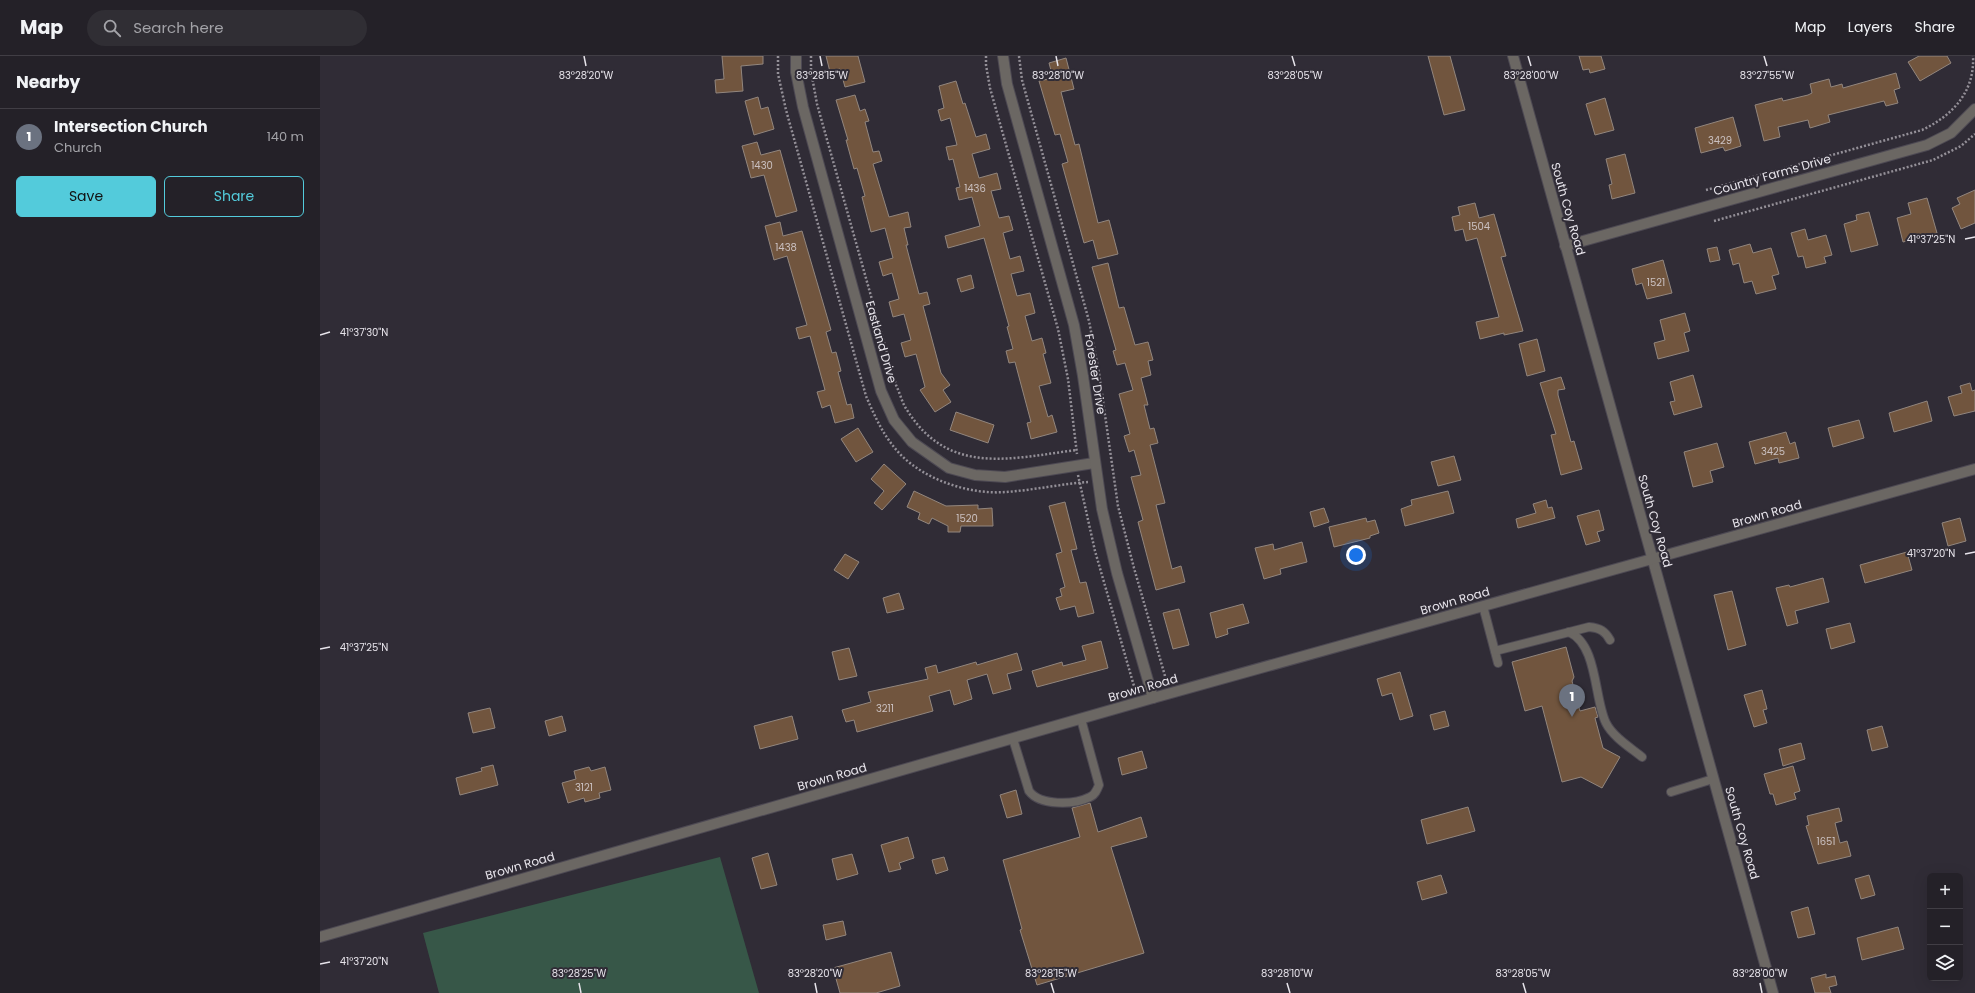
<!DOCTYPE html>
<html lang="en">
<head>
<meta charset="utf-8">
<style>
	body { margin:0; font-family:Poppins,sans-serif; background:#302e34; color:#f1f3f6 }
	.controls { position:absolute; right:12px; bottom:12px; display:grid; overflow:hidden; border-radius:6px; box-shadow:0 4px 16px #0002 }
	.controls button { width:36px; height:36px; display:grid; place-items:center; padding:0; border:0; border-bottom:1px solid #413e45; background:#242128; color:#f1f3f6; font:20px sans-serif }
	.you { position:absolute; left:1036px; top:499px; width:14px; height:14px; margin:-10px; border:3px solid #fff; border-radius:50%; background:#1a73e8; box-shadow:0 0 0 6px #1a73e833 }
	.badge { display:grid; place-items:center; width:26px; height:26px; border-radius:50%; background:#53cbdb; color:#fff; font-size:13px; font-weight:700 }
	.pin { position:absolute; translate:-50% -33px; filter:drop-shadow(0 1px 2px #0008) }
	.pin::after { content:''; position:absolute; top:21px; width:14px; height:12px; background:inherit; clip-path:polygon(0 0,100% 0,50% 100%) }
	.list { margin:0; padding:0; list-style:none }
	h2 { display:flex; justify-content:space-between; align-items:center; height:52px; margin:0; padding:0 16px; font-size:17px }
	h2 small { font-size:13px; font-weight:400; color:#a3a3a8 }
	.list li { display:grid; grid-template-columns:26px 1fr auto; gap:12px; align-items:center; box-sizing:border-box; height:56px; padding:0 16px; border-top:1px solid #413e45 }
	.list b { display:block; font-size:15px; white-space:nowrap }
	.list p { margin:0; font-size:13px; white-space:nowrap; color:#a3a3a8 }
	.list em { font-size:13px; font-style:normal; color:#a3a3a8 }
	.actions { display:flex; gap:8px; padding:12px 16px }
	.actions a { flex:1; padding:9px 0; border:1px solid #53cbdb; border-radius:6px; text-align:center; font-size:14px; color:#53cbdb }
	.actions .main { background:#53cbdb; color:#111 }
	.icon { flex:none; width:22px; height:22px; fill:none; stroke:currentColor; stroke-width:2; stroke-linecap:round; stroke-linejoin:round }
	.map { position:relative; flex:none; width:1655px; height:937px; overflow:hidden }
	header { display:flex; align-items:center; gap:24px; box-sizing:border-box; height:56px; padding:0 20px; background:#242128; border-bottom:1px solid #413e45 }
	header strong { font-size:19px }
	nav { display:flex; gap:22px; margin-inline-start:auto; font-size:14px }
	.search { width:280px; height:36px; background:#302e34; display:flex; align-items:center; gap:10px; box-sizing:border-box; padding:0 14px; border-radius:22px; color:#a3a3a8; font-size:15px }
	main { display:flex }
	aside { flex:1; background:#242128 }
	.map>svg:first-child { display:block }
	.green { fill:#375748 }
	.building { fill:#71553e; stroke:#92867e }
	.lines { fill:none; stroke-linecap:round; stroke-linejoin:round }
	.service-casing { stroke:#4d4953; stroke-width:10 }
	.minor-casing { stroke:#4d4953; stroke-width:12 }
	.tertiary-casing { stroke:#4d4953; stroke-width:12 }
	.path { stroke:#949098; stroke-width:2.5; stroke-dasharray:2 2; stroke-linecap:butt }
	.service { stroke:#6b6763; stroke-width:8 }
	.minor { stroke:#6b6763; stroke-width:10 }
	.tertiary { stroke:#6b6763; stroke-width:10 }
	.ticks { fill:none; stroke:#e7e4eb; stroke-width:1.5 }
	.labels { text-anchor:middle; stroke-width:4; stroke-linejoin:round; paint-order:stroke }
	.number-label { font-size:10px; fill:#cac0c0 }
	.street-label { font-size:12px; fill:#e7e4eb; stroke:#302c36 }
	.ticks-label { font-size:10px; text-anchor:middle; fill:#e7e4eb; stroke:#302c36; stroke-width:4; stroke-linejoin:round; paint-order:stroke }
</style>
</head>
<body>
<header>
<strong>Map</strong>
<div class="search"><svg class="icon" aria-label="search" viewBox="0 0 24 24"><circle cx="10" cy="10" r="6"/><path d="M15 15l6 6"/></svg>Search here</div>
<nav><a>Map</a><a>Layers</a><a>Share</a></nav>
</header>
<main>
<aside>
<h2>Nearby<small></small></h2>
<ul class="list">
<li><span class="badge" style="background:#6b7280">1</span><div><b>Intersection Church</b><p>Church</p></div><em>140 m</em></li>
</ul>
<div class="actions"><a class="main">Save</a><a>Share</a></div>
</aside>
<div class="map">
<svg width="1655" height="937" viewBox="0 0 1655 937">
	<rect width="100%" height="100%" fill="#302c36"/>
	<polygon class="green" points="400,801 439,937 119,937 103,877"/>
	<g class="building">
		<polygon points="402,0 443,0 443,8 421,10 423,35 396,37 395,24 404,23"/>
		<polygon points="506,0 538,0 545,26 525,31 520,13 510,16"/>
		<polygon points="1108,0 1130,0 1145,54 1124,59"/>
		<polygon points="1259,0 1281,0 1285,13 1270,17 1269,13 1263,14"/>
		<polygon points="1599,0 1627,0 1631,7 1600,25 1588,6"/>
		<polygon points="746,2 754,33 741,36 755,89 759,88 778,167 789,164 798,198 778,203 773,184 764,187 742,108 748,106 740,78 735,79 719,25 733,22 729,7"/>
		<polygon points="1576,17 1580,32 1574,34 1578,47 1566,50 1564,45 1508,59 1510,66 1490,72 1488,64 1458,71 1460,81 1444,85 1435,49 1462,42 1463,45 1488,39 1492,37 1490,28 1509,23 1511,31 1522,28 1523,32"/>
		<polygon points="636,25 643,48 645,47 656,81 666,78 670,93 652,98 659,122 677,117 681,133 671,135 679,162 689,160 693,174 683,177 690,203 700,200 704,215 691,218 697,240 710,237 715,257 705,260 712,285 722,282 726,297 723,298 731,327 719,330 728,361 732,359 737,376 711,383 707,367 711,366 695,306 689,307 686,295 693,293 687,271 689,270 664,182 628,192 625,180 660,170 652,141 639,144 636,132 640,131 633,103 629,104 626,91 637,89 630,62 621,65 618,54 624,52 619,30"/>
		<polygon points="535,39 540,55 545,53 549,65 545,66 553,96 559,95 562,105 553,108 569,161 588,156 591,171 584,172 588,189 586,189 599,238 607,236 610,248 603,250 621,317 630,329 623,334 631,346 615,356 600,334 605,331 596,298 585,301 581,287 591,284 584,258 573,261 569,246 579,243 572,217 563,220 559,206 573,202 565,172 551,176 542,141 545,140 537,112 534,113 526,84 528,84 516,44"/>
		<polygon points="438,41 441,53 448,51 454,73 434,79 425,45"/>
		<polygon points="1285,42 1294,74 1275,79 1266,48"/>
		<polygon points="1413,61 1421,90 1405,95 1403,91 1381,97 1375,72"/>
		<polygon points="437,86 441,99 460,94 477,155 456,161 444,119 431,122 422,90"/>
		<polygon points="1305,98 1315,137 1292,143 1289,129 1292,128 1286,103"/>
		<polygon points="1655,134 1655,167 1641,173 1632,152 1640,148 1637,142"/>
		<polygon points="1607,142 1617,177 1583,186 1577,162 1591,158 1588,147"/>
		<polygon points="1155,147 1159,162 1174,158 1186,200 1181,201 1203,275 1184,279 1184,277 1160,283 1156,266 1179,261 1157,182 1146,185 1143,173 1135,175 1132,161 1140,159 1138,151"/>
		<polygon points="1549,156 1558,189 1531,196 1524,168 1537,164 1536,159"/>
		<polygon points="460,166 463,180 482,175 511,274 506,276 512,297 516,296 521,315 518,316 527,349 531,348 534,362 515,367 510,349 502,352 497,336 505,334 490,280 479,283 476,272 487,269 467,200 454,204 445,170"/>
		<polygon points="1485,173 1488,184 1506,179 1512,199 1504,201 1506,207 1486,212 1483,200 1478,201 1471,177"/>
		<polygon points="1430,188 1433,197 1451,192 1459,218 1452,220 1456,233 1436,238 1432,225 1424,227 1419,207 1413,209 1409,194"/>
		<polygon points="1397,191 1400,204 1390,206 1387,193"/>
		<polygon points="1343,204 1352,237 1327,243 1322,227 1316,229 1312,213"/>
		<polygon points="788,207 799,252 804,251 815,289 828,286 833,304 828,305 831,319 821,322 828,349 824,349 830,373 834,372 838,387 830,389 845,447 836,449 852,513 861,510 865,526 836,534 818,466 823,464 811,421 821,419 814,394 809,396 804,380 810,378 799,338 813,334 805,307 797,309 793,295 796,294 772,211"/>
		<polygon points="651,219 654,232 641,236 637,223"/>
		<polygon points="1365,257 1370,275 1364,277 1369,295 1338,303 1334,287 1345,284 1340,264"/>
		<polygon points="1217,283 1225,315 1207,320 1199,288"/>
		<polygon points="1373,319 1382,351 1354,359 1350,346 1355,345 1350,326"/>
		<polygon points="1241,321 1245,333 1238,334 1238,339 1251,386 1254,385 1262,413 1241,419 1231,379 1236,378 1220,327"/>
		<polygon points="1650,327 1652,335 1655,334 1655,355 1634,360 1628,341 1642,337 1640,330"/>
		<polygon points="1607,345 1612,365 1574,376 1569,357"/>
		<polygon points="636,356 674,369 668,387 630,374"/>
		<polygon points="1539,364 1544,382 1513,391 1508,372"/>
		<polygon points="538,372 553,396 536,406 521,383"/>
		<polygon points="1466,376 1470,388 1475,386 1479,402 1459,407 1458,402 1435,408 1429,386"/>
		<polygon points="1397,387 1404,411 1390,415 1393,426 1373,431 1364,396"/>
		<polygon points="1134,400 1141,424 1118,430 1111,406"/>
		<polygon points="564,408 586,428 562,454 554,447 564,435 551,423"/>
		<polygon points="594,435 626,450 658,449 658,453 672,452 673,470 641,470 640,476 628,476 628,470 612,462 609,468 598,463 600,457 587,451"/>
		<polygon points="1128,435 1134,457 1085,470 1081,453 1092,449 1091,444"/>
		<polygon points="1226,444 1228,452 1232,451 1235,462 1198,472 1196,463 1216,457 1213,448"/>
		<polygon points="745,446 757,493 751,494 760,527 766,526 774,557 758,561 755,550 740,554 736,542 742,540 740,533 745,531 736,498 742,496 729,450"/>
		<polygon points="1004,452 1009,466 994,471 990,456"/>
		<polygon points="1279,454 1284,474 1277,476 1280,485 1266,489 1257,460"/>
		<polygon points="1046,462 1047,466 1055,464 1059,477 1050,480 1050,482 1014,491 1009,471"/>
		<polygon points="1640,462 1646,485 1628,490 1622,467"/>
		<polygon points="982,486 987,506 960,513 961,518 944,523 935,492 953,488 954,494"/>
		<polygon points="1587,496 1592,514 1545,527 1540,509"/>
		<polygon points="525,498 539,506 528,523 514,514"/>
		<polygon points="1503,522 1509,546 1475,555 1478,567 1467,570 1456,532 1469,529 1470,531"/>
		<polygon points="1412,535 1426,589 1408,594 1394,539"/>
		<polygon points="579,537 584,553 567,557 563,542"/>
		<polygon points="923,548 929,567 907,573 908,578 896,582 890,557"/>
		<polygon points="859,553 869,589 853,593 843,557"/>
		<polygon points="1530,567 1535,586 1511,593 1506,573"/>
		<polygon points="781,585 788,612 717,631 712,615 742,606 743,610 766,604 762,590"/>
		<polygon points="1246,591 1254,621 1252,625 1260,655 1275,651 1278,661 1275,662 1283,692 1300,701 1282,732 1261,721 1242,726 1222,650 1205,655 1192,606"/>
		<polygon points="529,592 537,620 519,624 512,596"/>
		<polygon points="697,597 702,614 687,618 691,633 673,638 667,618 647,624 652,643 634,649 630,634 609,640 613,655 537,676 534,664 526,666 522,654 551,646 548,636 608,623 605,612 616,609 618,617 656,606 657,609"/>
		<polygon points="1080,616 1093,660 1080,664 1072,637 1062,640 1057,623"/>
		<polygon points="1442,634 1447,653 1443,654 1447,667 1434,671 1424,639"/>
		<polygon points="170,652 175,672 153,677 148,657"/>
		<polygon points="1125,655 1129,670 1114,674 1110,659"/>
		<polygon points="242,660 246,675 229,680 225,665"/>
		<polygon points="472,660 478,683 440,693 434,670"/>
		<polygon points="1562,670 1568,691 1552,695 1547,674"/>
		<polygon points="1481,687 1485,703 1463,710 1459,693"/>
		<polygon points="822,695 827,712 802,719 798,702"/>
		<polygon points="173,709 178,729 140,739 136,722 162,715 161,712"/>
		<polygon points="1473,710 1480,735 1474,737 1476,743 1456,749 1453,738 1450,738 1444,718"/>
		<polygon points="269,711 271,715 285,711 291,734 279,737 280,742 265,746 264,742 248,747 242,727 256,723 254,715"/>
		<polygon points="696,734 702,758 687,762 680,739"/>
		<polygon points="770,747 778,776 821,761 827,781 791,791 824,897 717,929 700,874 702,873 683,804 760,781 752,752"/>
		<polygon points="1148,751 1155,775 1107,788 1101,764"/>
		<polygon points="1519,752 1522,765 1515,767 1520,787 1527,785 1531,800 1498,808 1486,770 1489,769 1487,760"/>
		<polygon points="588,781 594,802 579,807 581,813 569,816 561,789"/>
		<polygon points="448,797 457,829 441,833 432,802"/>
		<polygon points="532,798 538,818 517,824 512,803"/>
		<polygon points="624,801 628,814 616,818 612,804"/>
		<polygon points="1121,819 1127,837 1102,844 1097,826"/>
		<polygon points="1549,819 1555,839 1541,843 1535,823"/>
		<polygon points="1488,851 1495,878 1478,882 1471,856"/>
		<polygon points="523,865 526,879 506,884 503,869"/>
		<polygon points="1578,871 1584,893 1542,904 1537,882"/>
		<polygon points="571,896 580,930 556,937 520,937 513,912"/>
		<polygon points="1506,918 1506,922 1515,920 1517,929 1509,931 1511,937 1495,937 1491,922"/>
	</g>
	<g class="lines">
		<g class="service-casing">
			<g id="service">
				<polyline points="1163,550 1178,607"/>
				<path d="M1249,576C1278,589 1274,643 1286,667C1293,681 1311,692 1322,701"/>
				<path d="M1175,595L1269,571C1280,572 1285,575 1290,584"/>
				<path d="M693,683L709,735C720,750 754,749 770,741C775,739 777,734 779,729L761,663"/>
				<polyline points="1351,736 1393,723"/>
			</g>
		</g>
		<g class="minor-casing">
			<g id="minor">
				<polyline points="476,0 476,16 483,51 561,335 574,364 592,386 629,412 655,419 685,421 774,407"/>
				<polyline points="683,0 687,28 754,269 763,320 782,453 797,517 833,642"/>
				<polyline points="1245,190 1607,89 1631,77 1655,53"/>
			</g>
		</g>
		<g class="tertiary-casing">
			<g id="tertiary">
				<polyline points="1193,0 1453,937"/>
				<polyline points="0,881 833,642 1655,413"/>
			</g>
		</g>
		<g class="path">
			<path d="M458,0V18L466,54L546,340C555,361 564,381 580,398C605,424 650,439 686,436C714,434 741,428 768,426"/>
			<path d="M491,0V15L497,48L576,329C580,337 582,347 587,354C629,421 692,402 757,394"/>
			<polyline points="666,0 666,9 670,32 738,273 748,323 757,398"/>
			<polyline points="699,0 702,24 769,265 779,317 798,450 814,512 847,627"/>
			<path d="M1386,134L1602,74C1632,60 1655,36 1653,0"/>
			<polyline points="1394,165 1613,104 1641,90 1655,78"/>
			<polyline points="758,419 775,495 816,637"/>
		</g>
		<use href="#service" class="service"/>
		<use href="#minor" class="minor"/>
		<use href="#tertiary" class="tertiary"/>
	</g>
	<path class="ticks" d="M264,0L266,10M500,0L502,10M736,0L738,10M972,0L975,10M1208,0L1211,10M1444,0L1447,10M1645,183L1655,181M0,279L10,276M1645,498L1655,496M0,593L10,591M0,908L10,906M259,927L261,937M495,927L497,937M731,927L734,937M967,927L970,937M1203,927L1206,937M1440,927L1442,937"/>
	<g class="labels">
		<g class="number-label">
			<text x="1400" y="88">3429</text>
			<text x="442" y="113">1430</text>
			<text x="655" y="136">1436</text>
			<text x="1159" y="174">1504</text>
			<text x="466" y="195">1438</text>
			<text x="1336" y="230">1521</text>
			<text x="1453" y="399">3425</text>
			<text x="647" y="466">1520</text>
			<text x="565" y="656">3211</text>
			<text x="264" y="735">3121</text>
			<text x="1506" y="789">1651</text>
		</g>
		<g class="street-label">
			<text transform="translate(1452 119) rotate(-16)" y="4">Country Farms Drive</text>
			<text transform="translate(1248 153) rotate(74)" y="4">South Coy Road</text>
			<text transform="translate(561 286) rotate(74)" y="4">Eastland Drive</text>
			<text transform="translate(775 318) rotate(81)" y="4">Forester Drive</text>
			<text transform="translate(1447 458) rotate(-16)" y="4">Brown Road</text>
			<text transform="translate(1335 465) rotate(74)" y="4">South Coy Road</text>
			<text transform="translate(1135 545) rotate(-16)" y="4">Brown Road</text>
			<text transform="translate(823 632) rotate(-16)" y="4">Brown Road</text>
			<text transform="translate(512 721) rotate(-16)" y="4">Brown Road</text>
			<text transform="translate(1422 777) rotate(74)" y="4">South Coy Road</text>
			<text transform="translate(200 810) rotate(-16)" y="4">Brown Road</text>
		</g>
	</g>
	<g class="ticks-label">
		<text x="502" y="23">83°28'15"W</text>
		<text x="975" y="23">83°28'05"W</text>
		<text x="1211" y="23">83°28'00"W</text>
		<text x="266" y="23">83°28'20"W</text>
		<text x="738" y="23">83°28'10"W</text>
		<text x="1447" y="23">83°27'55"W</text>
		<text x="1611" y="187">41°37'25"N</text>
		<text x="44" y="280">41°37'30"N</text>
		<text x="1611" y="501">41°37'20"N</text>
		<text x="44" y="595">41°37'25"N</text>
		<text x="44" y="909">41°37'20"N</text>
		<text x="259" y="921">83°28'25"W</text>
		<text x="495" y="921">83°28'20"W</text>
		<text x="731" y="921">83°28'15"W</text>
		<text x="967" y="921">83°28'10"W</text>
		<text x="1203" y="921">83°28'05"W</text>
		<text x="1440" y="921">83°28'00"W</text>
	</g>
</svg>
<div class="controls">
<button>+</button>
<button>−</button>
<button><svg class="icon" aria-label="layers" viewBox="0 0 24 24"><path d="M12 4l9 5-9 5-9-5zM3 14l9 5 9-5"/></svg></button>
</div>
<div class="you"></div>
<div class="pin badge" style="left:1252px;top:661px;background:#6b7280">1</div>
</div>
</main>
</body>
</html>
